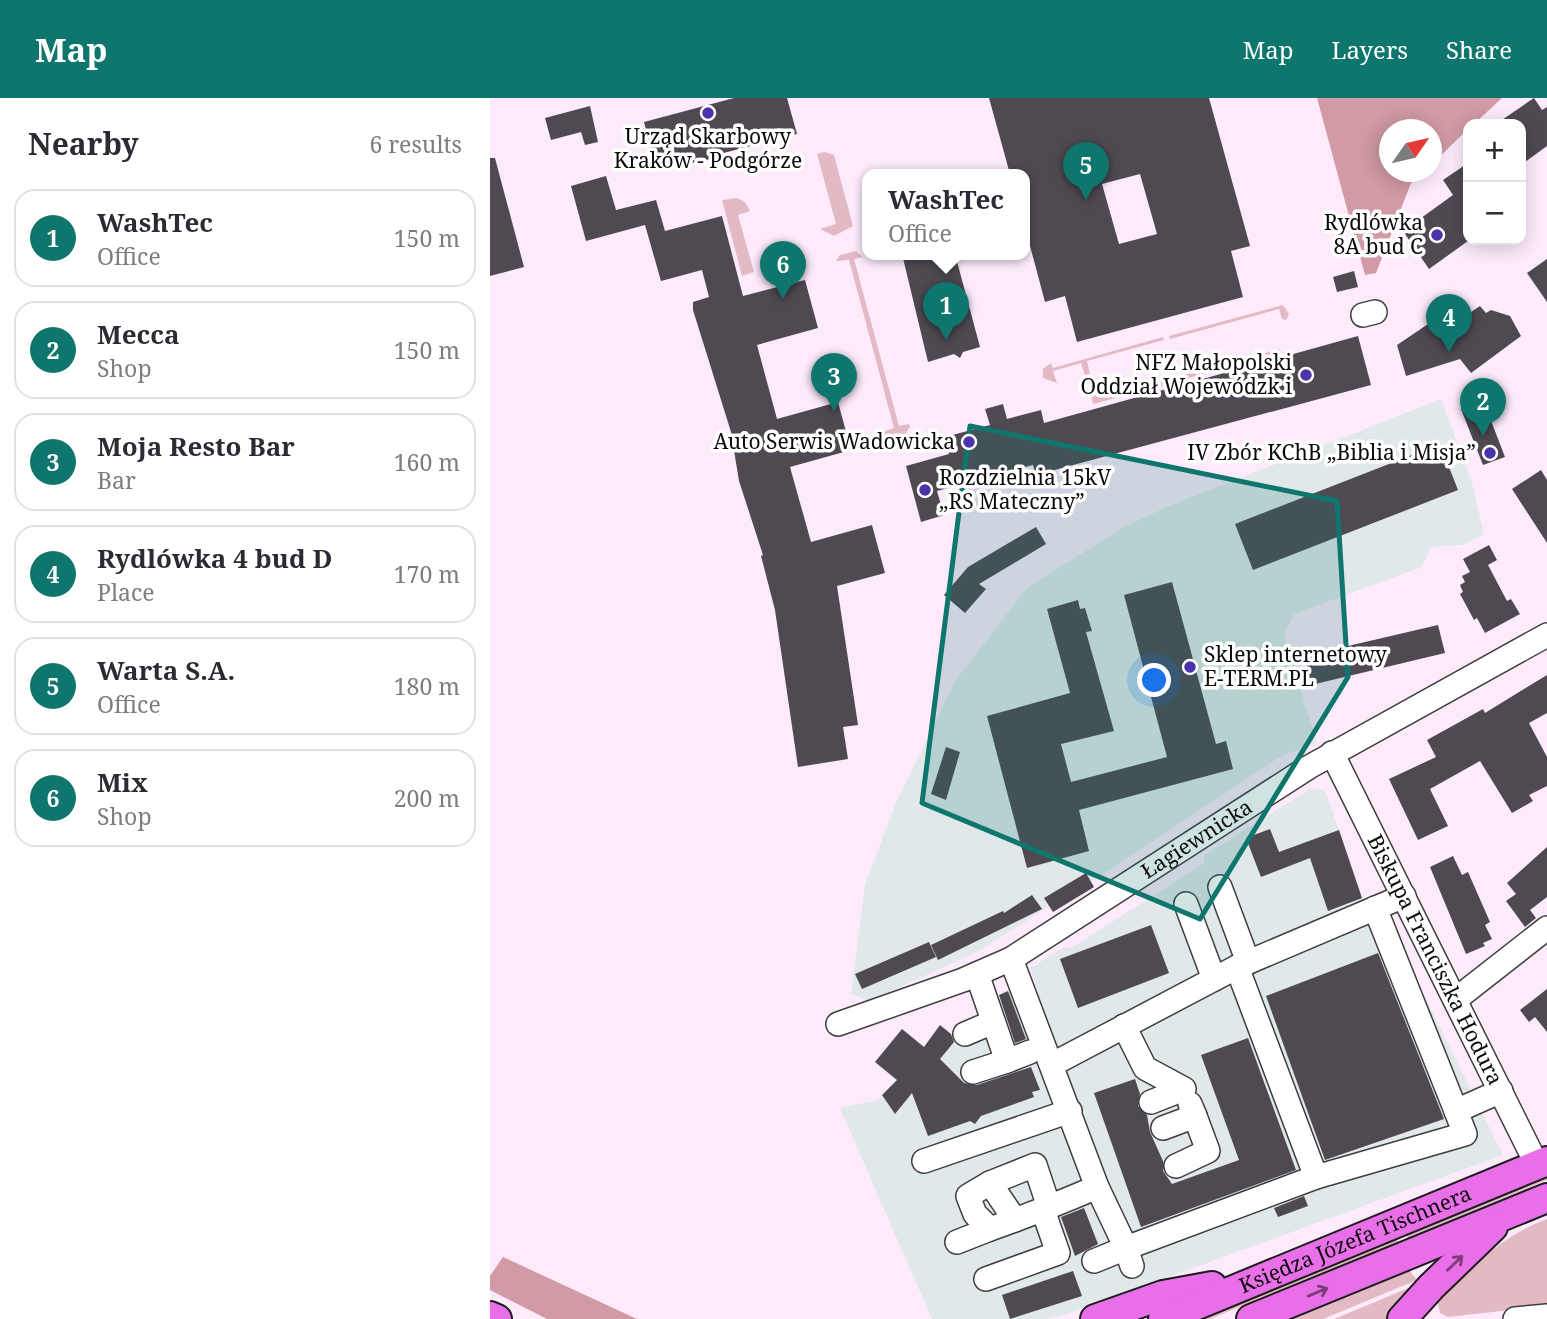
<!DOCTYPE html>
<html lang="en">
<head>
<meta charset="utf-8">
<style>
	body { margin:0; font-family:"Noto Serif",serif; background:#f2f2f3; color:#2b2b33 }
	.controls { position:absolute; right:21px; top:21px; display:grid; overflow:hidden; border-radius:14px; box-shadow:0 4px 18px #0003 }
	.controls button { width:63px; height:63px; display:grid; place-items:center; padding:0; border:0; border-bottom:2px solid #e1e1e2; background:#fff; color:#2b2b33; font:35px sans-serif }
	.compass { position:absolute; left:889px; top:21px; width:63px; height:63px; border-radius:50%; background:#fff; box-shadow:0 4px 18px #0003; rotate:56deg }
	.you { position:absolute; left:665px; top:583px; width:24px; height:24px; margin:-18px; border:5px solid #fff; border-radius:50%; background:#1a73e8; box-shadow:0 0 0 10px #1a73e833 }
	.badge { display:grid; place-items:center; width:46px; height:46px; border-radius:50%; background:#0f766e; color:#fff; font-size:23px; font-weight:700 }
	.pin { position:absolute; translate:-50% -58px; filter:drop-shadow(0 2px 4px #0008) }
	.pin::after { content:''; position:absolute; top:37px; width:24px; height:21px; background:inherit; clip-path:polygon(0 0,100% 0,50% 100%) }
	.popup { position:absolute; left:372px; top:71px; width:168px; height:91px; box-sizing:border-box; display:grid; place-content:center; border-radius:14px; background:#fff; filter:drop-shadow(0 2px 5px #0005); font-size:23px; white-space:nowrap; color:#7c7c81 }
	.popup b { font-size:26px; color:#2b2b33 }
	.popup::after { content:''; position:absolute; left:50%; top:100%; margin-left:-14px; border:14px solid transparent; border-top-color:#fff }
	.list { margin:0; padding:0; list-style:none }
	h2 { display:flex; justify-content:space-between; align-items:center; height:91px; margin:0; padding:0 28px; font-size:30px }
	h2 small { font-size:23px; font-weight:400; color:#7c7c81 }
	.list li { display:grid; grid-template-columns:46px 1fr auto; gap:21px; align-items:center; box-sizing:border-box; height:98px; margin:0 14px 14px; padding:0 14px; border:2px solid #e1e1e2; border-radius:21px }
	.list b { display:block; font-size:26px; white-space:nowrap }
	.list p { margin:0; font-size:23px; white-space:nowrap; color:#7c7c81 }
	.list em { font-size:23px; font-style:normal; color:#7c7c81 }
	.map { position:relative; flex:none; width:1057px; height:1221px; overflow:hidden }
	header { display:flex; align-items:center; gap:42px; box-sizing:border-box; height:98px; padding:0 35px; background:#0f766e; color:#fff }
	header strong { font-size:33px }
	nav { display:flex; gap:38px; margin-inline-start:auto; font-size:24px }
	main { display:flex }
	aside { flex:1; background:#fff }
	.map>svg:first-child { display:block }
	.industrial { fill:#e0e8e9 }
	.green { fill:#e3b9c4 }
	.forest { fill:#d19aa5 }
	.building { fill:#4f4952; fill-rule:evenodd }
	.lines { fill:none; stroke-linecap:round; stroke-linejoin:round }
	.minor-casing { stroke:#3e3e3e; stroke-width:26 }
	.major-casing { stroke:#1c1c1c; stroke-width:32 }
	.minor { stroke:#fff; stroke-width:23 }
	.major { stroke:#e86fe8; stroke-width:28 }
	.oneway { stroke:#7a3d7a }
	.marked { fill:#0f766e; fill-opacity:0.2; stroke:#0f766e; stroke-width:5; stroke-linejoin:round }
	.poi-dot { fill:#4b34aa; stroke:#fff; stroke-width:2.5 }
	.labels { text-anchor:middle; stroke-width:7; stroke-linejoin:round; paint-order:stroke }
	.poi-label { font-size:21px; fill:#0b0b0b; stroke:#fff; text-anchor:end }
	.street-label { font-size:21px; fill:#0b0b0b; stroke:#fff }
</style>
</head>
<body>
<header>
<strong>Map</strong>
<nav><a>Map</a><a>Layers</a><a>Share</a></nav>
</header>
<main>
<aside>
<h2>Nearby<small>6 results</small></h2>
<ul class="list">
<li><span class="badge">1</span><div><b>WashTec</b><p>Office</p></div><em>150 m</em></li>
<li><span class="badge">2</span><div><b>Mecca</b><p>Shop</p></div><em>150 m</em></li>
<li><span class="badge">3</span><div><b>Moja Resto Bar</b><p>Bar</p></div><em>160 m</em></li>
<li><span class="badge">4</span><div><b>Rydlówka 4 bud D</b><p>Place</p></div><em>170 m</em></li>
<li><span class="badge">5</span><div><b>Warta S.A.</b><p>Office</p></div><em>180 m</em></li>
<li><span class="badge">6</span><div><b>Mix</b><p>Shop</p></div><em>200 m</em></li>
</ul>
</aside>
<div class="map">
<svg width="1057" height="1221" viewBox="0 0 1057 1221">
	<rect width="100%" height="100%" fill="#fdebfc"/>
	<g class="industrial">
		<polygon points="951,301 982,385 994,436 973,447 941,449 932,469 804,516 794,538 827,645 793,657 601,784 595,775 556,799 559,808 489,853 380,903 361,896 375,786 406,705 465,583 537,490 634,429 681,407"/>
		<polygon points="820,691 835,692 873,802 898,825 1013,1057 577,1216 555,1221 442,1221 350,1010 388,1002 406,982 385,964 412,931 434,949 450,927 450,931 464,942 474,931 471,923 510,909 507,898 522,892 526,902 548,894 540,870 574,849 581,850 713,766 715,757"/>
	</g>
	<g class="green">
		<polygon points="334,54 344,57 363,128 344,138 330,131 346,126 327,56"/>
		<polygon points="247,100 255,104 260,113 248,117 264,174 252,178 232,102"/>
		<polygon points="366,153 373,159 364,161 409,328 419,326 420,329 415,336 400,341 392,334 404,330 359,162 346,163 350,157"/>
		<polygon points="793,207 799,216 796,222 792,221 789,211 680,241 679,238"/>
		<polygon points="673,239 674,242 597,263 600,276 595,278 591,265 563,273 567,285 553,280 553,271 561,265 563,270"/>
		<polygon points="790,251 791,255 694,281 693,277"/>
		<polygon points="684,280 685,284 603,306 599,290 604,289 607,299 612,299"/>
		<polygon points="1057,1077 1057,1082 918,1140 916,1135"/>
		<path d="M1057,1121V1208L958,1219L950,1215L948,1205C981,1170 1011,1138 1057,1121Z"/>
		<polygon points="906,1139 908,1144 720,1221 706,1221"/>
		<polygon points="920,1173 927,1182 833,1221 804,1221"/>
		<polygon points="928,1186 899,1221 844,1221"/>
	</g>
	<g class="forest">
		<polygon points="827,0 1012,0 984,26 978,26 978,31 942,66 942,32 900,32 900,74 933,74 921,85 886,175 875,177"/>
		<polygon points="13,1159 147,1221 57,1221 0,1192 0,1178"/>
	</g>
	<g class="building">
		<polygon points="244,0 297,0 307,36 226,57 226,60 167,72 154,24"/>
		<path d="M499,0H719L760,148L741,153L753,199L587,244L575,198L555,204L535,129V76H520ZM650,76L667,136L629,146L612,86Z"/>
		<polygon points="1044,0 1052,12 1057,9 1057,48 1031,67 1032,26 1006,26"/>
		<polygon points="100,8 108,44 95,47 91,34 61,42 55,20"/>
		<polygon points="0,60 5,60 34,169 0,178"/>
		<polygon points="978,65 978,143 939,171 913,133 963,97 953,82"/>
		<polygon points="116,78 126,112 166,102 175,133 232,118 253,198 315,182 328,230 267,247 287,321 348,304 361,352 300,369 321,444 382,427 395,475 347,488 368,627 353,629 358,661 308,669 285,512 271,458 273,457 249,383 241,334 203,212 203,204 219,199 212,172 171,183 155,127 96,143 81,88"/>
		<polygon points="412,156 465,156 490,249 473,254 470,260 464,256 438,264"/>
		<polygon points="1057,161 1057,204 1037,175"/>
		<polygon points="864,173 868,189 847,194 843,179"/>
		<polygon points="990,208 996,215 1001,212 1020,218 1031,238 981,275 970,261 916,278 907,247 944,222 953,233"/>
		<polygon points="868,238 881,287 546,377 543,367 447,393 454,417 431,424 416,368 459,356 455,339 500,327 495,311 513,306 517,321 551,312 554,325"/>
		<polygon points="993,302 1015,359 993,367 971,311"/>
		<polygon points="940,350 945,363 955,359 968,392 763,472 745,426"/>
		<polygon points="1051,372 1057,382 1057,445 1022,391"/>
		<polygon points="546,429 556,446 489,486 496,491 475,515 454,497 478,469"/>
		<polygon points="999,447 1007,462 998,467 1017,503 1021,501 1030,516 995,535 987,520 984,522 970,496 973,494 970,487 975,484 972,478 980,474 973,461"/>
		<polygon points="682,484 726,646 736,643 743,671 589,712 599,753 537,770 497,618 580,595 557,511 588,502 590,511 595,510 602,533 596,534 624,633 571,646 581,684 677,659 634,497"/>
		<polygon points="948,527 955,555 821,587 815,558"/>
		<polygon points="1057,577 1057,615 1039,625 1057,659 1057,688 1039,697 1043,703 1022,715 990,663 940,691 958,728 928,742 899,681 946,659 937,642 993,611 995,615"/>
		<polygon points="456,649 470,654 456,702 441,696"/>
		<polygon points="780,731 789,754 849,732 872,800 838,813 820,760 771,779 756,740"/>
		<polygon points="1057,749 1057,799 1040,812 1046,820 1035,829 1016,803 1026,796 1017,785"/>
		<polygon points="963,758 972,777 978,774 1000,824 995,827 1002,841 993,845 995,848 976,856 940,769"/>
		<polygon points="596,775 604,789 563,814 554,800"/>
		<polygon points="542,797 552,811 448,862 441,847 513,813 514,815"/>
		<polygon points="661,827 679,875 588,910 570,861"/>
		<polygon points="439,844 446,859 372,891 365,876"/>
		<polygon points="888,855 954,1021 835,1062 776,898"/>
		<polygon points="1057,891 1057,934 1045,919 1039,924 1030,912"/>
		<polygon points="518,893 536,941 525,945 509,897"/>
		<polygon points="450,927 461,936 464,944 450,961 474,985 487,987 541,969 550,992 542,994 544,999 491,1018 485,1026 480,1023 438,1038 422,995 405,1016 392,997 407,982 385,964 412,931 434,949"/>
		<polygon points="758,940 806,1072 651,1129 604,995 645,981 650,996 648,1008 657,1017 660,1034 673,1063 673,1073 682,1086 749,1062 711,957"/>
		<polygon points="814,1098 818,1108 788,1119 784,1110"/>
		<polygon points="594,1110 608,1146 585,1158 571,1119"/>
		<polygon points="583,1173 592,1198 520,1221 512,1197"/>
	</g>
	<g class="lines">
		<g class="minor-casing">
			<g id="minor">
				<polyline points="873,217 885,214"/>
				<path id="s1" d="M842,655L1047,1067"/>
				<polyline points="730,789 758,864"/>
				<polyline points="696,806 724,881"/>
				<polyline points="885,810 966,1013"/>
				<path d="M521,861L607,1089C572,1104 537,1118 500,1131L485,1116L478,1098L500,1085L545,1067L559,1109"/>
				<polyline points="965,902 1057,830"/>
				<path id="s2" d="M348,926L473,882L521,861L819,669L1057,537"/>
				<polyline points="634,928 655,970 694,991 661,1004"/>
				<polyline points="475,936 503,924"/>
				<polyline points="517,963 540,954"/>
				<polyline points="563,966 747,869 914,798"/>
				<polyline points="483,974 517,963 487,876"/>
				<polyline points="673,1030 705,1018 700,1006"/>
				<polyline points="434,1063 580,1013"/>
				<polyline points="686,1068 718,1053 705,1018"/>
				<polyline points="826,1079 975,1036 966,1013 1011,993"/>
				<polyline points="500,1085 525,1122"/>
				<polyline points="607,1089 636,1150 826,1079 747,869"/>
				<polyline points="467,1144 500,1131"/>
				<polyline points="604,1163 636,1150 642,1168"/>
				<polyline points="496,1181 568,1155 553,1112"/>
				<polyline points="1025,1221 1057,1218"/>
			</g>
		</g>
		<g class="major-casing">
			<g id="major">
				<polyline points="0,1218 7,1221"/>
				<polyline points="605,1221 673,1197 722,1188"/>
				<path id="s3" d="M673,1221L1057,1063"/>
				<polyline points="761,1221 1057,1100"/>
				<polyline points="912,1221 941,1189 1003,1129"/>
			</g>
		</g>
		<use href="#minor" class="minor"/>
		<use href="#major" class="major"/>
	</g>
	<defs><path id="oneway-shaft" d="M-6 0H5M1.5-3L5.5 0L1.5 3" fill="none" stroke-width="1.6" stroke-linecap="round" stroke-linejoin="round" transform="scale(1.75)"/></defs>
	<g class="oneway">
		<use href="#oneway-shaft" transform="translate(965 1165) rotate(-44)"/>
		<use href="#oneway-shaft" transform="translate(828 1194) rotate(-23)"/>
	</g>
	<path class="marked" d="M480,328L847,403L858,579L710,821L432,705Z"/>
	<g class="poi-dot">
		<circle cx="218" cy="15" r="7"/>
		<circle cx="947" cy="137" r="7"/>
		<circle cx="816" cy="277" r="7"/>
		<circle cx="479" cy="344" r="7"/>
		<circle cx="1000" cy="355" r="7"/>
		<circle cx="435" cy="392" r="7"/>
		<circle cx="700" cy="569" r="7"/>
	</g>
	<g class="labels">
		<g class="poi-label">
			<text x="218" y="46" text-anchor="middle">Urząd Skarbowy<tspan x="218" dy="24">Kraków - Podgórze</tspan></text>
			<text x="933" y="132">Rydlówka<tspan x="933" dy="24">8A bud C</tspan></text>
			<text x="802" y="272">NFZ Małopolski<tspan x="802" dy="24">Oddział Wojewódzk i</tspan></text>
			<text x="465" y="351">Auto Serwis Wadowicka</text>
			<text x="986" y="362">IV Zbór KChB „Biblia i Misja”</text>
			<text x="449" y="387" text-anchor="start">Rozdzielnia 15kV<tspan x="449" dy="24">„RS Mateczny”</tspan></text>
			<text x="714" y="564" text-anchor="start">Sklep internetowy<tspan x="714" dy="24">E-TERM.PL</tspan></text>
		</g>
		<g class="street-label">
			<text dy="7" stroke="none"><textPath href="#s2" startOffset="406">Łagiewnicka</textPath></text>
			<text dy="7" stroke="none"><textPath href="#s1" startOffset="231">Biskupa Franciszka Hodura</textPath></text>
			<text dy="7" stroke="none"><textPath href="#s3" startOffset="208">Księdza Józefa Tischnera</textPath></text>
		</g>
	</g>
</svg>
<div class="controls">
<button>+</button>
<button>−</button>
</div>
<svg class="compass" viewBox="-18 -18 36 36"><path d="M0-13l5 13h-10z" fill="#e53935"/><path d="M0 13l5-13h-10z" fill="#7c7c81"/></svg>
<div class="you"></div>
<div class="pin badge" style="left:456px;top:242px">1</div>
<div class="popup"><b>WashTec</b>Office</div>
<div class="pin badge" style="left:993px;top:338px">2</div>
<div class="pin badge" style="left:344px;top:313px">3</div>
<div class="pin badge" style="left:959px;top:254px">4</div>
<div class="pin badge" style="left:596px;top:102px">5</div>
<div class="pin badge" style="left:293px;top:201px">6</div>
</div>
</main>
</body>
</html>
